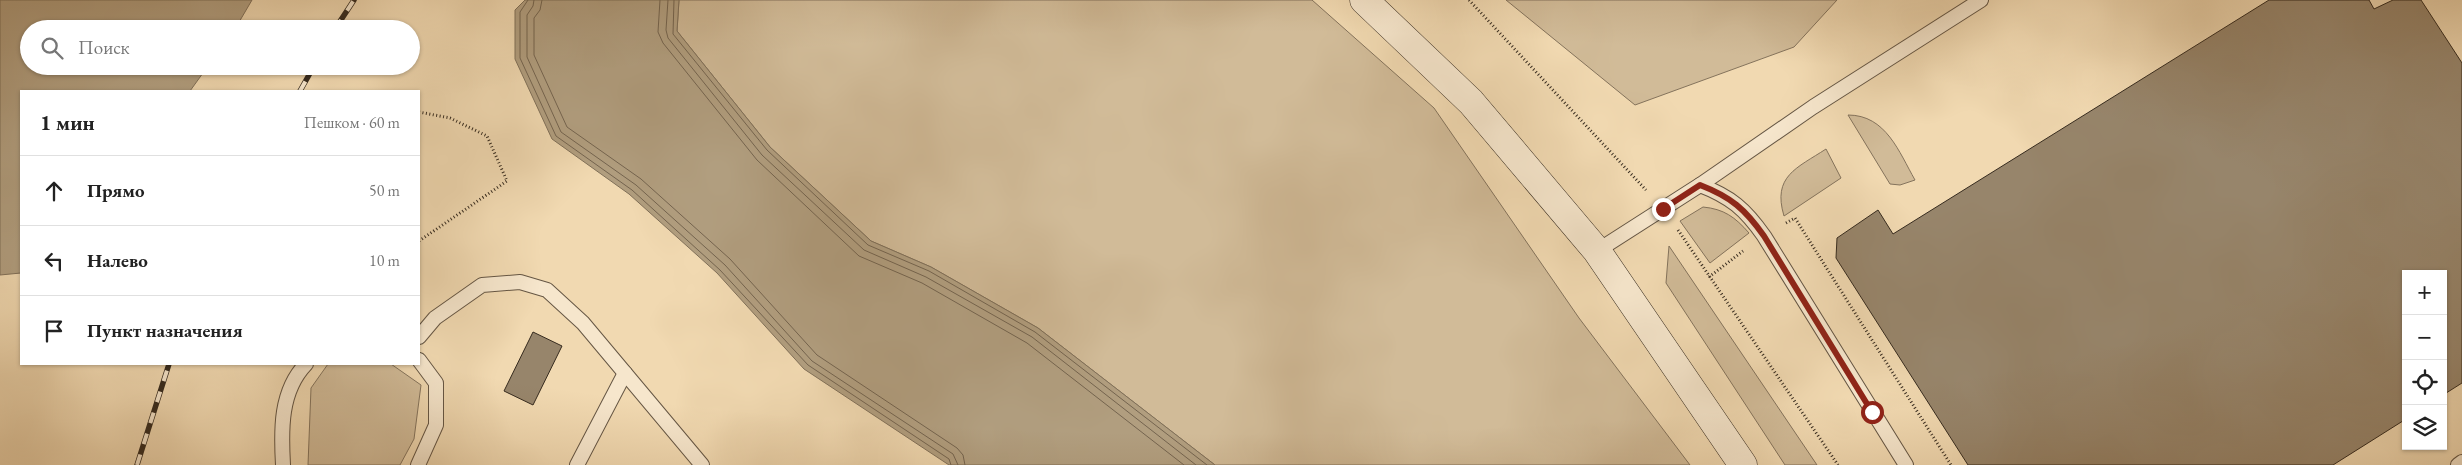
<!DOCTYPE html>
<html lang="ru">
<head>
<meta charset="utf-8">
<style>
	body { margin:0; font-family:"EB Garamond",serif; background:#f2f2f2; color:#222 }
	.controls { position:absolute; right:15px; bottom:15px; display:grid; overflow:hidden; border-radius:0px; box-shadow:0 1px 4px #0004 }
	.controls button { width:45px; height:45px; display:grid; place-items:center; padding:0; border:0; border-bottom:1px solid #e0e0e0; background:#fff; color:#222; font:25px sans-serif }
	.stop { position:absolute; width:15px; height:15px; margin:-11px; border:4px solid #8f2418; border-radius:50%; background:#fff }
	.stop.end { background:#8f2418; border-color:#fff; box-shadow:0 1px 5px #0008 }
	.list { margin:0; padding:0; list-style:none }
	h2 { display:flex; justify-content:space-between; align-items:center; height:65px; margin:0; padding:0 20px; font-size:21px }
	h2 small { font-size:16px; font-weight:400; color:#767676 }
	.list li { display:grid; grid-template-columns:32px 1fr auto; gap:15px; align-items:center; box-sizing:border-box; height:70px; padding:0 20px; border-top:1px solid #e0e0e0 }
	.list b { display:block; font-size:19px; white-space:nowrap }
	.list em { font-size:16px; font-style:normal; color:#767676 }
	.icon { flex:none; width:28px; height:28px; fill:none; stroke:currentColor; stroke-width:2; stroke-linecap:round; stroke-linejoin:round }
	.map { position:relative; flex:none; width:2462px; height:465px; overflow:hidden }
	.search { position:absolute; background:#fff; box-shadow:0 1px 4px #0004; left:20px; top:20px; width:400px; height:55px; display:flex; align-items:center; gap:12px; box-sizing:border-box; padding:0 18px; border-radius:28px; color:#767676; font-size:19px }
	.panel { position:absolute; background:#fff; box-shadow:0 1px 4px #0004; left:20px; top:90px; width:400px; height:275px; border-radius:0px }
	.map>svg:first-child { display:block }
	.green { fill:#d1bb98; stroke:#84735c }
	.water { fill:#b19e7f; stroke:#807059 }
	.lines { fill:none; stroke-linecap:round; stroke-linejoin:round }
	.shore { stroke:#74644f; stroke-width:1 }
	.building { fill:#97856b; stroke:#362b1f }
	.lane-casing { stroke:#655644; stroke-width:16 }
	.secondary-casing { stroke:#362b1f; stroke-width:29 }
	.path { stroke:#362b1f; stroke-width:3; stroke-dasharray:1 2.5; stroke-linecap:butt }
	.lane { stroke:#f6e6cc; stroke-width:14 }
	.secondary { stroke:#f6e6cc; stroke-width:28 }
	.rail-casing { stroke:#362b1f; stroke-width:5.5 }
	.rail { stroke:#f6e6cc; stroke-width:4; stroke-dasharray:11; stroke-linecap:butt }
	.route { stroke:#8f2418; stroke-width:6 }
</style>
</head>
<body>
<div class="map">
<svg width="2462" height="465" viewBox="0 0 2462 465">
	<rect width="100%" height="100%" fill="#f1d9b1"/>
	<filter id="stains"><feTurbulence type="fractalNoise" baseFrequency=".004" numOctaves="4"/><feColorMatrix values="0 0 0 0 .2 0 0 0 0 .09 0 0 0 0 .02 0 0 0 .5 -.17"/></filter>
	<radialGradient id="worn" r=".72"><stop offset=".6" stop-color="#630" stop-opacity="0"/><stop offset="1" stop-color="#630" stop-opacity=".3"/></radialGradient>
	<g class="green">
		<polygon points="679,0 1312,0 1434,108 1579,318 1690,465 1215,465 1038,328 931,267 871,241 770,147 677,31"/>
		<polygon points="1506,0 1837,0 1794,47 1635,105"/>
		<path d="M1848,115C1886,115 1899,152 1915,180L1900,185L1890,184Z"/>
		<path d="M1826,149L1841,178L1784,216C1772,176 1797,168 1826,149Z"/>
		<path d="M1703,207C1724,209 1735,217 1749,233L1710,263L1680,221Z"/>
		<polygon points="1669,246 1817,465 1785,465 1666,283"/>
		<polygon points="328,364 391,364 421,385 414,439 400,465 308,465 311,388"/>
	</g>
	<g class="water">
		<polygon points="0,0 252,0 235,29 29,29 29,66 208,66 190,91 21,91 21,273 0,275"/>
		<polygon points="525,0 679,0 677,31 770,147 871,241 931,267 1038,328 1215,465 949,465 804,369 717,273 629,194 552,139 515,59 515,10"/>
	</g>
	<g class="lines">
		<g class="shore">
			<polyline points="528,0 520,12 520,58 556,136 632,190 720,270 808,365 949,459 951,465"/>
			<polyline points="534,0 533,6 527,15 527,57 561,132 636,185 725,265 812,361 953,454 958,465"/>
			<polyline points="542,0 540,10 534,18 534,55 567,127 641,179 730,259 817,355 957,448 963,455 965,465"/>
			<polyline points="660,0 658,32 663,43 757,160 859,256 922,283 1027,343 1184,465"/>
			<polyline points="668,0 666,30 668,38 762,155 864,250 926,277 1032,337 1196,465"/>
			<polyline points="674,0 673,34 767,150 868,245 929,271 1035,332 1207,465"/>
		</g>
	</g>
	<g class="building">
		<polygon points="2269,0 2369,0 2374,9 2393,0 2421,0 2462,63 2462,383 2443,395 2443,274 2406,274 2406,419 2333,465 1968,465 1836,258 1837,238 1878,210 1893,234"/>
		<polygon points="533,332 562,346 533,405 504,391"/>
	</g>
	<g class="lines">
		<g class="lane-casing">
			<g id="lane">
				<polyline points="1700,185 1813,107 1981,0"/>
				<path d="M1597,251L1700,185C1731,197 1745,209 1764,236L1906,465"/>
				<polyline points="419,337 435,318 482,285 520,282 547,290 583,323 702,465"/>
				<path d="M283,465C281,430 280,391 306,364"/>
				<polyline points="418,465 436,425 436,383 419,360"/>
				<polyline points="577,465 625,373"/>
				<polyline points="2458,465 2462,462"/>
			</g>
		</g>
		<g class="secondary-casing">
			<polyline id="secondary" points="1364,0 1471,102 1597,251 1743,465"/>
		</g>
		<g class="path">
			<polyline points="1469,0 1646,190"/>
			<polyline points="419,112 450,118 487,136 507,181 419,241"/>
			<polyline points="1786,223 1795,218 1951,465"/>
			<polyline points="1678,230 1838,465"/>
			<polyline points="1709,277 1743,251"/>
		</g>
		<use href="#lane" class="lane"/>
		<use href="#secondary" class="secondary"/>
		<g class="rail-casing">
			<g id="rail">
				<polyline points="335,29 354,0"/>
				<polyline points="300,91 314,66"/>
				<polyline points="137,465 169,364"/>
			</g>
		</g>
		<use href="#rail" class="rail"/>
	</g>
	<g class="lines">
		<path class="route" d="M1663,209L1700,185C1731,197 1745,209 1764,236L1872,412"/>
	</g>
	<rect width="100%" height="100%" filter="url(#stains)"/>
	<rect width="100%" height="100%" fill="url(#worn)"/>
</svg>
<div class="controls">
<button>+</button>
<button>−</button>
<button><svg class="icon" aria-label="locate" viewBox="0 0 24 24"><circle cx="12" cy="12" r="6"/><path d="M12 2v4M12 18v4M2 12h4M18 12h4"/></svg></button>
<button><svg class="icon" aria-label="layers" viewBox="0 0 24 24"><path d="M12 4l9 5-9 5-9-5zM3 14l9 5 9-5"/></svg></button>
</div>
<div class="stop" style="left:1872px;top:412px"></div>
<div class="stop end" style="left:1663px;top:209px"></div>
<div class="search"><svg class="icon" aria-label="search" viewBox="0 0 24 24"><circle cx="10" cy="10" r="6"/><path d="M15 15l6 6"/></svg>Поиск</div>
<section class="panel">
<h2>1 мин<small>Пешком · 60 m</small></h2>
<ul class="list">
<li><svg class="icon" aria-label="ahead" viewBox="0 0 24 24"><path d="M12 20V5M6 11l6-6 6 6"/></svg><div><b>Прямо</b></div><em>50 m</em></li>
<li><svg class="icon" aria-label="left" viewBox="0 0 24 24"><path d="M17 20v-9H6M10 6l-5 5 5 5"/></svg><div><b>Налево</b></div><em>10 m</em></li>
<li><svg class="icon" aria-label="arrive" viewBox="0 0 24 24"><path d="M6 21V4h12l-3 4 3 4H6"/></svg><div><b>Пункт назначения</b></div></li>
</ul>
</section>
</div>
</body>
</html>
